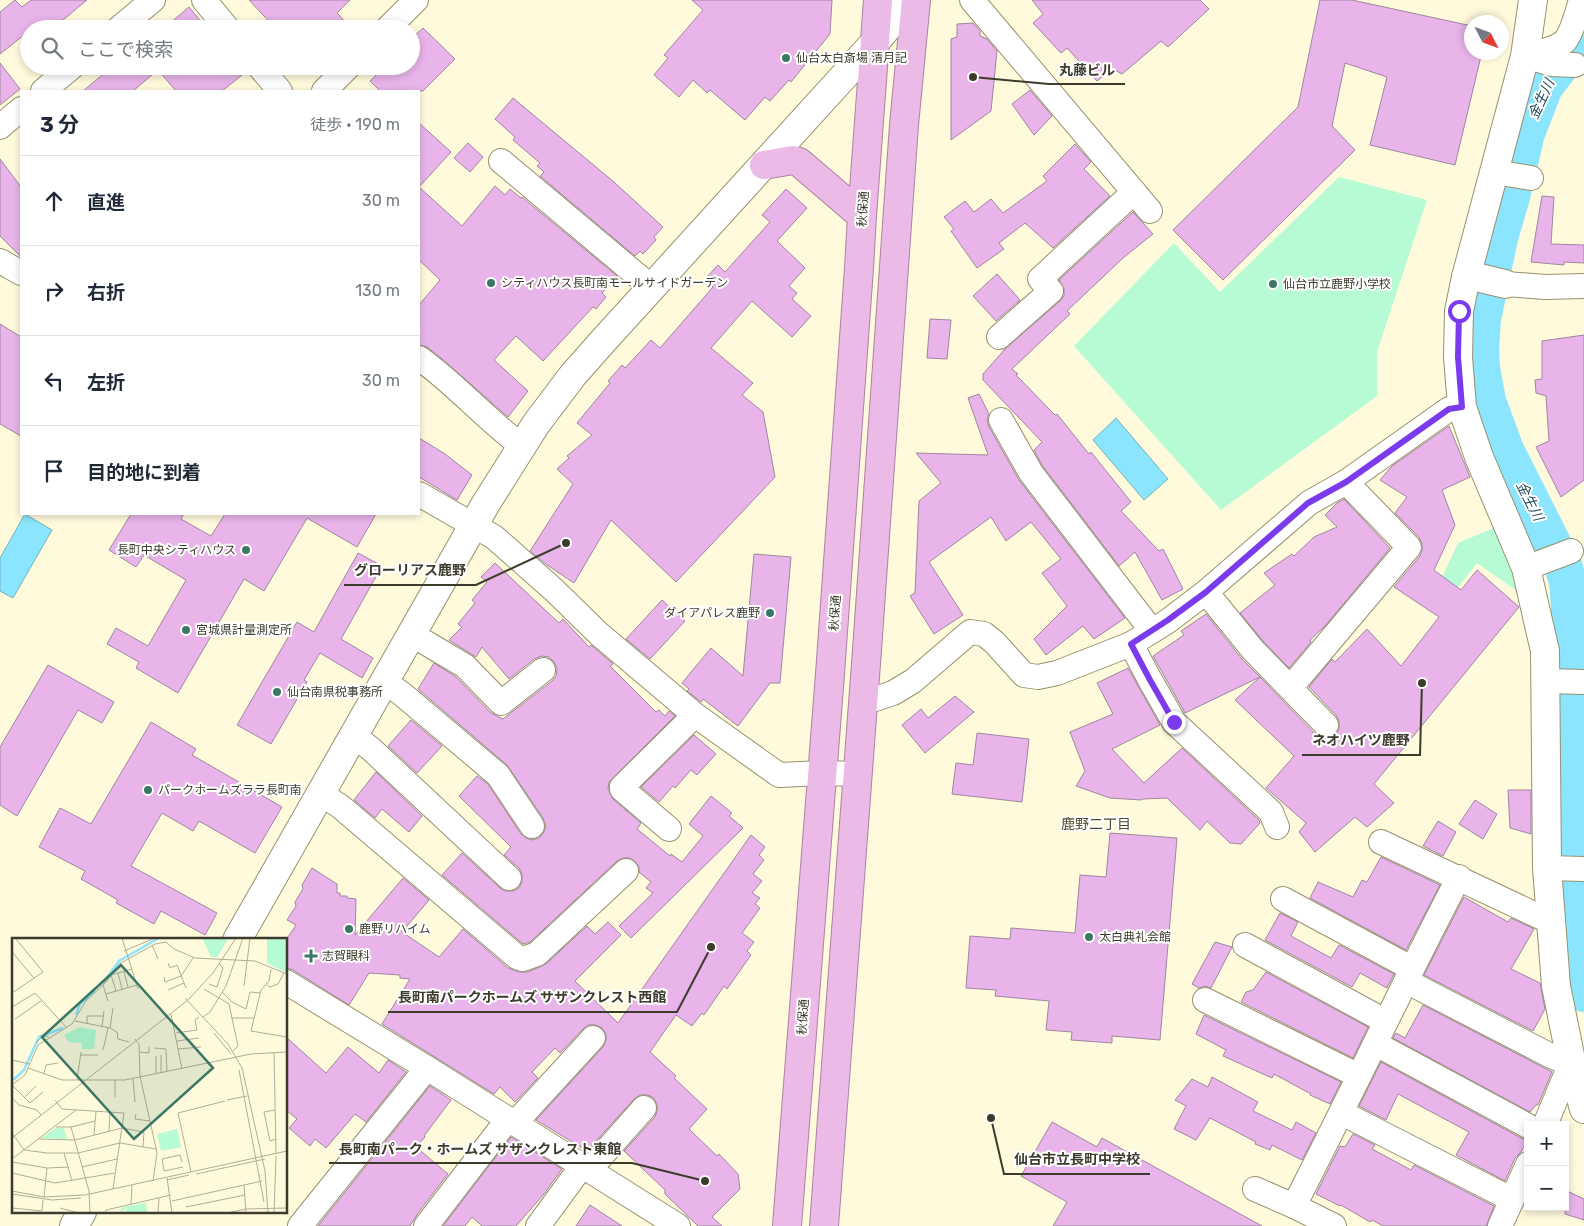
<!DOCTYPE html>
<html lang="ja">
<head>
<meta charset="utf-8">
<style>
	body { margin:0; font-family:Rubik,"Noto Sans JP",sans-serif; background:#f2f2f3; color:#1f2937 }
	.controls { position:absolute; right:15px; bottom:15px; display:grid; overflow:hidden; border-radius:0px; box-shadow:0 2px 8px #0003 }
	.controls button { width:45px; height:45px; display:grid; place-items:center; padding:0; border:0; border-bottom:1px solid #e0e1e3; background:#fff; color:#1f2937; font:25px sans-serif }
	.compass { position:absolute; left:1464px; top:15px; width:45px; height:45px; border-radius:50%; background:#fff; box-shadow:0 2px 8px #0003; rotate:132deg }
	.stop { position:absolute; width:15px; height:15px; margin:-11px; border:4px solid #7c3aed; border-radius:50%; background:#fff }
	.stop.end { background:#7c3aed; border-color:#fff; box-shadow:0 1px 5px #0008 }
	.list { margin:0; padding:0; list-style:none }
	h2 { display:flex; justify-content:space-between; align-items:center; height:65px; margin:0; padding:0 20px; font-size:21px }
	h2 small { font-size:16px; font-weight:400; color:#747a83 }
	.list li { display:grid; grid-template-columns:32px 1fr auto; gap:15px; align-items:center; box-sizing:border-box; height:90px; padding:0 20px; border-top:1px solid #e0e1e3 }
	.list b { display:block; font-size:19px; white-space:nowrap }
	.list em { font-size:16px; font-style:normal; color:#747a83 }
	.icon { flex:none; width:28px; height:28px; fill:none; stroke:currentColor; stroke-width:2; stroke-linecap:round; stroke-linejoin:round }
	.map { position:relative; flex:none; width:1584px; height:1226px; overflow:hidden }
	.search { position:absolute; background:#fff; box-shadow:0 2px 8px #0003; left:20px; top:20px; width:400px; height:55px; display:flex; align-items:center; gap:12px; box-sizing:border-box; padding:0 18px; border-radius:28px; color:#747a83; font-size:19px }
	.panel { position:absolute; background:#fff; box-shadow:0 2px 8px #0003; left:20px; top:90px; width:400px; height:425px; border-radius:0px }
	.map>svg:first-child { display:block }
	.green { fill:#b6fbd4 }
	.water { fill:#8be5fe; stroke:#74b2bf }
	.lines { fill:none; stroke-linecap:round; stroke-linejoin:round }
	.river { stroke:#8be5fe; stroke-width:38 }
	.building { fill:#e8b4ea; stroke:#a086a1 }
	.minor-casing { stroke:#96916e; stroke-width:26 }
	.tertiary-casing { stroke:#96916e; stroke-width:30 }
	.trunk-casing { stroke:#ac82a2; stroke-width:30 }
	.minor { stroke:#fff; stroke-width:24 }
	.tertiary { stroke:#fff; stroke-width:28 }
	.trunk { stroke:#ecbae7; stroke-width:28 }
	.route { stroke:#7c3aed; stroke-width:6 }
	.poi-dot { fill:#3a7865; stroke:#fff; stroke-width:2 }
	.labels { text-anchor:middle; stroke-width:4; stroke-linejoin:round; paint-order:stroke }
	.poi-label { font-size:12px; fill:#3d3b2c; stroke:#fff; text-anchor:start }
	.street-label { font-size:12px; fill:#3d3b2c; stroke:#fff }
	.water-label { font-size:14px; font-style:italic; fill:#1e4852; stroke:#fff }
	.neighbourhood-label { font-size:14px; fill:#514b2b; stroke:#fff }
	.inset-river { fill:none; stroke:#8be5fe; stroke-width:2.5 }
	.inset-road { fill:none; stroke:#b1ae96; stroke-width:1 }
	.view { fill:#3a7865; fill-opacity:0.15; stroke:#3a7865; stroke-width:2.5 }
	.inset-edge { fill:none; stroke:#3d3b2c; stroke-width:2.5 }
	.leader { fill:none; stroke:#3d3b2c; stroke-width:2 }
	.callout-dot { fill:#3d3b2c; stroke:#fff; stroke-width:2 }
	.callout-label { font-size:14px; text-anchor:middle; font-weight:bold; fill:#3d3b2c; stroke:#fff; stroke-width:4; stroke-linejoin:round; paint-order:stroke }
</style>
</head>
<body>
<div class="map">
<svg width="1584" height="1226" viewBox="0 0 1584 1226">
	<rect width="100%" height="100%" fill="#fffadc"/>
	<g class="green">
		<polygon points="1339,177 1427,200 1377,352 1377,396 1221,510 1074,346 1174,243 1220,292"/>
		<polygon points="1496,527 1524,596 1477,563 1448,600 1436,590 1458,543"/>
	</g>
	<g class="water">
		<polygon points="1116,418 1168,479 1144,500 1093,440"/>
		<polygon points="25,514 52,530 13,598 0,591 0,558"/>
	</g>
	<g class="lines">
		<polyline class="river" points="1584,31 1573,49 1544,87 1526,133 1512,193 1499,238 1482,319 1480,349 1481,368 1487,401 1505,450 1563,565 1568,582 1570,607 1570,664 1572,690 1572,793 1576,880 1575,919 1584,993"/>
	</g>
	<g class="building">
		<polygon points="15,0 22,7 31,0 87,0 52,29 48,29 41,21 32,29 29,29 29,31 0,54 0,12"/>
		<polygon points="249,0 350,0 337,13 352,29 276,29"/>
		<polygon points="692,0 832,0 830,34 791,82 789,80 770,101 765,97 745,120 710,90 707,93 693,80 679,97 654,75 668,58 664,55 703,10"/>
		<polygon points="1032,0 1200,0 1209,9 1168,47 1161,41 1122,74 1113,69 1097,81 1067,48 1061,53 1033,23 1043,14"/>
		<polygon points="1320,0 1352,0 1472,26 1472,52 1482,52 1455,165 1370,145 1387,77 1345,63 1332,126 1355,150 1223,280 1173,230 1298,107"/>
		<polygon points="189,7 207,29 163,29"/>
		<polygon points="973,23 980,31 980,36 987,39 997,51 991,111 951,140 951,39 957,37 957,24"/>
		<polygon points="423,28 455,59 423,91 380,91 370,81 385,66 411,66 411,39"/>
		<polygon points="0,63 20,89 0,105"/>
		<polygon points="113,66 246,66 247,71 222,91 176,91 158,70 133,91 83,91"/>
		<polygon points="1030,90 1052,116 1034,135 1012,104"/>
		<polygon points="513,98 614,182 663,227 654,237 656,240 643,254 640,251 635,256 540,176 544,172 537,166 540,163 513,140 515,137 495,119"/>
		<polygon points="419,123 451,152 419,187 462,226 495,186 505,195 510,189 521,198 522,197 617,276 602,293 606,297 596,309 593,307 543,361 516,336 494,360 528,391 508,417 441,358 427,347 419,345 419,305 440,280 419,260"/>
		<polygon points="468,143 483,157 470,172 454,158"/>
		<polygon points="1075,144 1091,162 1084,169 1110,196 1053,248 1025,223 999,243 1004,249 977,268 951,231 954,229 944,217 965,201 974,212 991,199 1003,213 1047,181 1043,176"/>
		<polygon points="0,159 21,187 21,257 0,236"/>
		<polygon points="786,189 807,208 777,241 805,268 789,286 797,293 792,299 811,316 792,337 752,301 711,348 753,383 742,395 763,412 775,477 676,582 611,520 574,583 547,565 530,551 573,484 557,469 569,458 567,456 592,435 577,423 610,383 608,381 622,365 625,368 651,340 660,348 713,287 705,279 718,265 725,272 770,222 762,215"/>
		<polygon points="1542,196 1554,197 1551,244 1584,245 1584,263 1564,262 1564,265 1531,262"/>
		<polygon points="1133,212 1153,234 1123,258 1067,311 1070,314 1012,369 1018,374 1016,375 1055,415 1057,414 1089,454 1091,452 1131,502 1121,511 1159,551 1163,549 1183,589 1162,600 1135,552 1119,566 1042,465 1034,450 1042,442 983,380 983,374 1005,349 1060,301 1064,296 1064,289 1059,280"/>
		<polygon points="997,274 1020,300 996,321 973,296"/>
		<polygon points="930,319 951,320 947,359 927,358"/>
		<polygon points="0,324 21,337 21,436 0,424"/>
		<polygon points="1584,335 1584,480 1561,497 1536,447 1549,441 1546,396 1536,393 1535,380 1542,379 1542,341"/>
		<polygon points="979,394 989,414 987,420 989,427 1019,480 1125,618 1094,639 1083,626 1046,655 1034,639 1067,606 1042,573 1061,559 1031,522 1006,541 991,517 929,562 963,615 934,634 910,596 915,593 919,501 941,483 916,453 988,455 968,398"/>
		<polygon points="1449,426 1470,477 1442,490 1455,525 1434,570 1461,590 1477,570 1519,607 1374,784 1394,803 1367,827 1355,817 1315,852 1299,832 1306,823 1266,788 1294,756 1235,700 1260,677 1316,735 1323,738 1330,738 1335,735 1339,729 1339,721 1336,715 1309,687 1332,659 1335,662 1367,629 1401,666 1439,617 1394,587 1420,556 1422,550 1422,544 1419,537 1395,513 1407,497 1380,480 1392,466"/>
		<polygon points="419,438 445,454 472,475 457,500 419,477"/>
		<polygon points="1344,499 1390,548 1325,626 1310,640 1311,642 1289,668 1263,641 1240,613 1275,585 1264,573 1292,554 1294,556 1314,537 1337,527 1325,515 1337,503"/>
		<polygon points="131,514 184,514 181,519 211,536 225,514 376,514 357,547 307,518 264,591 244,579 178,693 136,668 139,662 107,644 116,628 148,646 186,580 144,555 136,567 109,550"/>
		<polygon points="358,553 382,566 341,639 373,658 362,678 320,653 304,680 307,682 271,744 237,725 297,622 314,632"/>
		<polygon points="754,554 791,557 780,683 770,683 738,726 703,699 701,702 687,691 689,689 682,683 711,648 743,676"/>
		<polygon points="495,563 559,623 563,619 589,647 591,645 612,663 613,664 610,666 656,712 659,710 665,716 669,711 675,716 609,782 608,789 613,799 641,823 637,829 670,856 671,854 682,862 703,836 689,824 711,796 732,813 729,816 743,828 631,938 619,926 653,893 646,888 651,882 639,872 639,867 636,862 630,858 623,858 617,861 530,942 523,944 442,875 462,853 500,888 505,891 513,891 519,888 522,882 522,874 519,868 504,855 511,847 459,796 477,776 488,784 521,834 526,838 532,840 539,838 544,832 546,826 543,818 507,765 418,689 434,663 456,677 491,713 503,719 552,681 556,676 557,669 554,662 549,657 542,656 534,659 509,679 482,647 476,657 449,640 462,627 458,624 475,603 472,600 487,582 481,577"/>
		<polygon points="662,600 685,621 650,659 626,639"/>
		<polygon points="1206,614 1242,659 1260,677 1185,713 1153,656 1184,635 1181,631"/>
		<polygon points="48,665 114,702 102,723 78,710 17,816 0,805 0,747"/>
		<polygon points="1128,668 1160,725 1112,749 1144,783 1182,748 1259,820 1260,823 1241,844 1230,843 1207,821 1200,830 1167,798 1143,799 1141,800 1110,798 1076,786 1085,771 1070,732 1113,714 1097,683"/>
		<polygon points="955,696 974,712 925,753 902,725 921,709 928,718"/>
		<polygon points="411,720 442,746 417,773 388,746"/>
		<polygon points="151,722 196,749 192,755 282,807 255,853 199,821 193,831 162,813 131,866 217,913 205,935 161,911 154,924 116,903 118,900 81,879 85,871 39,847 60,808 91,824"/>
		<polygon points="977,733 1029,739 1022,802 952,794 956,763 973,765"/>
		<polygon points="694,735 716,754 697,775 691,770 675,788 673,786 659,802 641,787"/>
		<polygon points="376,772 422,816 409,832 382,809 375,818 354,800"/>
		<polygon points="1508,790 1531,790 1531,834 1510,828"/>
		<polygon points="1475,800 1497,814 1483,839 1459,824"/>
		<polygon points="1438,821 1456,832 1443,856 1423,846"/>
		<polygon points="1110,833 1177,838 1160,1040 1112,1036 1112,1043 1071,1040 1072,1032 1046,1030 1049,1001 995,996 996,990 966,988 970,936 1010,939 1011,928 1075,933 1080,875 1106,877"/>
		<polygon points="751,835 765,847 759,855 764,860 753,874 762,881 752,893 760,898 755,904 760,908 742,933 754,942 747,951 751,955 727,989 724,986 704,1015 702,1013 692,1026 676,1015 650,1052 676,1076 674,1078 707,1109 689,1129 717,1156 719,1154 738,1174 740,1189 712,1217 722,1226 698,1226 665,1194 665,1190 624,1151 655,1117 657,1111 657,1104 653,1097 647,1095 640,1095 634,1099 587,1151 536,1120 603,1047 606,1040 606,1034 602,1028 596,1025 588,1025 583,1029 560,1053 555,1048 532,1072 538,1078 515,1102 500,1087 494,1094 382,1024 410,979 400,978 400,975 369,973 349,1005 293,970 286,968 286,940 296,925 287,920 296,906 295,902 303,889 302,885 312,868 337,884 337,893 340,893 340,896 347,896 347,898 356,899 355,935 403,878 429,900 402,932 439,957 463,929 508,968 519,972 528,972 546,964 587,926 595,934 608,922 621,935 575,981 618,1023"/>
		<polygon points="1381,857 1440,885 1406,950 1310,898 1318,882 1353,897 1362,880 1367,882"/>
		<polygon points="1464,897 1508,922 1511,918 1534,929 1511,969 1540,983 1545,1009 1533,1031 1424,975"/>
		<polygon points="1280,913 1298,922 1291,936 1331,958 1339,945 1394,974 1387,988 1360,973 1352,987 1265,940"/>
		<polygon points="1215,942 1232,947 1211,988 1205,986 1199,988 1192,984"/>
		<polygon points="1266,972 1368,1027 1353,1058 1241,1002 1246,992 1253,990"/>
		<polygon points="1423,1005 1552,1072 1538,1105 1536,1105 1530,1112 1393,1038 1396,1033 1405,1038"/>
		<polygon points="1204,1015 1341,1082 1330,1104 1310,1095 1311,1094 1274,1074 1272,1078 1223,1056 1226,1050 1196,1034"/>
		<polygon points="286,1037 326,1073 348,1047 379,1073 388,1060 406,1072 366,1122 355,1114 326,1148 315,1139 310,1146 289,1128 297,1119 286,1110"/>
		<polygon points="1381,1062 1521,1138 1528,1140 1521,1152 1515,1158 1505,1181 1456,1155 1469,1132 1398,1094 1386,1120 1359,1106"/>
		<polygon points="1212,1077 1258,1102 1253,1111 1292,1130 1296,1122 1316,1133 1302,1160 1272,1145 1270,1150 1255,1144 1256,1142 1210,1118 1196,1140 1174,1129 1186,1106 1175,1100 1192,1079 1208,1087"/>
		<polygon points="430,1086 451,1100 424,1136 425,1137 416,1147 448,1174 418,1213 410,1226 318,1226"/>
		<polygon points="1052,1122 1097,1147 1102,1138 1262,1226 1053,1226 1067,1202 1021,1176"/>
		<polygon points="1353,1134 1375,1145 1372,1149 1411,1170 1414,1165 1494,1206 1486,1226 1383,1226 1372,1220 1370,1222 1341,1205 1340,1206 1316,1194 1340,1146 1345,1147"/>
		<polygon points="511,1137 562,1169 544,1194 516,1226 482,1226 472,1217 465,1226 443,1226"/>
		<polygon points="1565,1190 1584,1199 1584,1220 1565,1214"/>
		<polygon points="590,1205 622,1226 576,1226"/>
	</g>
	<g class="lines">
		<g class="minor-casing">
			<g id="minor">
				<polyline points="204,0 228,29"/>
				<polyline points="972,0 1150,211"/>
				<polyline points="118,29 153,0"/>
				<polyline points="387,29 416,0"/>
				<path d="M1525,56C1537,53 1555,50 1565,41C1572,33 1578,10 1581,0"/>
				<polyline points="1528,57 1552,64 1575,65"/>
				<polyline points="259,66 280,91"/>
				<polyline points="43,91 73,66"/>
				<polyline points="324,91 349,66"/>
				<polyline points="0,127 21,109"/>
				<polyline points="501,161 651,287"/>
				<polyline points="1494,172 1531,178"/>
				<polyline points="0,261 21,273"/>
				<polyline points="1505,284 1546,287 1584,286"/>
				<polyline points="999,337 1051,291 1040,279 1134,192"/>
				<path d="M419,358C456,384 485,419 522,446"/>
				<polyline points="1001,420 1031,473 1152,631"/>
				<polyline points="419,494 494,537 554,590 599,634 695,715 779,775 822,773 858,774"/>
				<polyline points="1526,568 1571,551"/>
				<polyline points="1206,592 1253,650 1326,725"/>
				<polyline points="411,634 465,666 501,703 543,670"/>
				<polyline points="1131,644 1150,680 1174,722 1271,812 1277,827"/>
				<polyline points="384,681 402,694 498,775 532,826"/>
				<polyline points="1546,681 1583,682"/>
				<polyline points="1291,687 1409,547 1346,482"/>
				<polyline points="863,703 893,693 913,681 970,632 984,634 994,642 1024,675 1038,677 1057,673 1131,644 1168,621 1206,592 1309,503 1346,482 1449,409 1462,407"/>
				<polyline points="353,735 371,749 509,878"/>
				<polyline points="320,793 341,807 517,957 523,959 537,954 626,871"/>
				<polyline points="669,829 622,789 622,787 695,715"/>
				<polyline points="1381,842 1551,922"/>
				<polyline points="1547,868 1584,869"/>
				<polyline points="1283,899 1411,968"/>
				<polyline points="1245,945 1385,1021"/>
				<polyline points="1406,981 1551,1056 1572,1065 1568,1070 1545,1125"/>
				<polyline points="286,982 427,1068 678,1226"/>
				<polyline points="1205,1000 1359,1076"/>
				<polyline points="1376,1044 1528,1126"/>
				<polyline points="1342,1113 1511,1199"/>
				<polyline points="515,1123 593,1038"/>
				<polyline points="589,1170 644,1108"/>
				<polyline points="1255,1189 1294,1206 1334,1226"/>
				<path d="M1294,1206C1350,1097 1402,986 1459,877"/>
				<polyline points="300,1226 427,1068"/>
				<polyline points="426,1226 508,1119"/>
				<polyline points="538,1226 582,1166"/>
				<polyline points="1500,1226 1528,1164"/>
			</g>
		</g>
		<g class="tertiary-casing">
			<g id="tertiary">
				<polyline points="1533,0 1525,56 1466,277 1459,311 1458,357 1462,407 1479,457 1526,568 1545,651 1547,868 1556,986 1572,1065 1584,1109"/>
				<polyline points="1466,277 1480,278 1505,284"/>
				<polyline points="237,940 485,505 536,424 573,375 604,340 876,41 911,0"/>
				<polyline points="74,1226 82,1212"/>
			</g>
		</g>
		<g class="trunk-casing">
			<g id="trunk">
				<polyline points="764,165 793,160 799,162 862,216"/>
				<polyline points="787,1226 830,674 859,268 862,216 878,0"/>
				<polyline points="824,1226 867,650 904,125 916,0"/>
			</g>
		</g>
		<use href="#minor" class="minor"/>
		<use href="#tertiary" class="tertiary"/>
		<use href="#trunk" class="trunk"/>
	</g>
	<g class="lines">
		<polyline class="route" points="1174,722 1150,680 1131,644 1168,620 1206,592 1308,503 1346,482 1449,409 1462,407 1458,357 1459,311"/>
	</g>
	<g class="poi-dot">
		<circle cx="786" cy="58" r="5"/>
		<circle cx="491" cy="283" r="5"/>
		<circle cx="1273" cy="284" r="5"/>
		<circle cx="246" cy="550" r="5"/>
		<circle cx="770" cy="613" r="5"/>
		<circle cx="186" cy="630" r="5"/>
		<circle cx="277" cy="692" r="5"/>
		<circle cx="148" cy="790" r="5"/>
		<circle cx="349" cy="929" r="5"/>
		<circle cx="1089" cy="937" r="5"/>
		<path d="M308.5 948.5h5v5h5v5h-5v5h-5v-5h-5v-5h5z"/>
	</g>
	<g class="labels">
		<g class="poi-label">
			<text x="796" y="62">仙台太白斎場 清月記</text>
			<text x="501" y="287">シティハウス長町南モールサイドガーデン</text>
			<text x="1283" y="288">仙台市立鹿野小学校</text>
			<text x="236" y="554" text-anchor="end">長町中央シティハウス</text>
			<text x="760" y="617" text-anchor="end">ダイアパレス鹿野</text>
			<text x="196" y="634">宮城県計量測定所</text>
			<text x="287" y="696">仙台南県税事務所</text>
			<text x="158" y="794">パークホームズララ長町南</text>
			<text x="359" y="933">鹿野リハイム</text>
			<text x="1099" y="941">太白典礼会館</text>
			<text x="322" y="960">志賀眼科</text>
		</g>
		<g class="street-label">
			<text transform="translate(863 209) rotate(-86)" y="4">秋保通</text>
			<text transform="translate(835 613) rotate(-86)" y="4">秋保通</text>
			<text transform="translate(803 1017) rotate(-86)" y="4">秋保通</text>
		</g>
		<g class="water-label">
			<text transform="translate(1541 99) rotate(-65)" y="5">金生川</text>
			<text transform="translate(1530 501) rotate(63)" y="5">金生川</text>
		</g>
		<g class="neighbourhood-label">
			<text x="1096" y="829">鹿野二丁目</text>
		</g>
	</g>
	<g transform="translate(12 938)">
		<rect width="275" height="275" fill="#fffadc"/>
		<path d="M190,0H217L205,19H199ZM255,0H275V35L255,25ZM68,89L84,92L82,111H70V105L56,104L52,97ZM44,190H52L55,201L29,200ZM165,191L169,209L149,213L145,196ZM134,265L135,275H112L116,270L106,275L111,269Z" fill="#b6fbd4"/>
		<path class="inset-river" d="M91,45L107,23L147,0M64,77L68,66L83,53M0,143L12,132L27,99L51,90"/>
		<path class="inset-road" d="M110,0L126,51M140,7L146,21M112,13L143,0M0,14L22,40M156,25L158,30L165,27L174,50M259,31L257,43L249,52L239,93L275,99M112,34L116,49M106,35L110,51M152,39L153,44L169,38L181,20M197,46L205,49L211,30L207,26M91,47L96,63M255,47L258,49L266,46L272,35M232,48L238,0M192,51L217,66L226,108L221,113M156,52L172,45M104,53L99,37L120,31M210,54L220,64L234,71L238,54L248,55M0,55L31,34L4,1M94,56L125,47M173,60L216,106L230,130L253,233L256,275M0,69L23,55L55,90M159,76L170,131M191,79L198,74L214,48L231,0M219,80H242M3,81L29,63M63,83L98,90L105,94L106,101L117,104M75,86V78H91M90,89L92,73M98,90L101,70M164,95L185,92L183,82L187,79M202,95L219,116M123,101L127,106L128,138L145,215L141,243M275,101V122M165,103L187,100M24,105L31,98L37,99M142,110L154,111L155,134M166,111L189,109M91,112L96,90M128,114L137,115V109M262,115L264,216M69,117H86M0,122L18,126M16,130L50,142H113L239,116L275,114M227,132L252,264M149,135V117M32,136L34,127L46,125M144,136V118M121,141L123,164M65,142L69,114M103,142V159M0,147L13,137L26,107L60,86L74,63L95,43L107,26L143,6L154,4L162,11L183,20L243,23L275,36M0,147L18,165L31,154M0,160L7,167L25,172L29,177M12,160L24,148M43,162L50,171L112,175L101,251M215,162L235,158M263,172L252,174L258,203L264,201M124,176L123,181L138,183M44,189H59L83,183M59,189L77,253L78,275M97,193L98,174M0,195L12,212L35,215H66L108,205L144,211M82,197L84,173M0,200L176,62L201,35L224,0M27,201L63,202L110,190L132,194L131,209M52,215L60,243M0,221L64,172M0,224L35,230L57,229M170,224L168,217L150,221L152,233L171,229M70,229L105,221M179,234L166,175L213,163M0,235L43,245L103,235M184,236L253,221M155,240L160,275M155,242L177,237M232,247L234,275M0,253L32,259L73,257L275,213M0,256L40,262L69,260M32,259L35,230M160,263L250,243M119,266L120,247M174,269L233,257M0,270L30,273L31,262M48,270L67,275M93,275L94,272L159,257M146,275L147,260M215,275L234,271L275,270M262,275L264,218"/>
		<path class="view" d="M109,27L201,130L122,201L30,99Z"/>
		<rect width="275" height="275" class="inset-edge"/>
	</g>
	<path class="leader" d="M973 77L1049 84H1125M566 543L476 585H344M1422 683L1420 755H1302M711 947L677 1012H388M705 1181L632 1163H329M991 1118L1004 1174H1150"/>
	<g class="callout-dot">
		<circle cx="973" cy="77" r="5"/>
		<circle cx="566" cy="543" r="5"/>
		<circle cx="1422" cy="683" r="5"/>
		<circle cx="711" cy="947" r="5"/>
		<circle cx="705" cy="1181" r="5"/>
		<circle cx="991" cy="1118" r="5"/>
	</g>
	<g class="callout-label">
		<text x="1087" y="75">丸藤ビル</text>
		<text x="410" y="575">グローリアス鹿野</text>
		<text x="1361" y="745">ネオハイツ鹿野</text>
		<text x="532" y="1002">長町南パークホームズ サザンクレスト西館</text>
		<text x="480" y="1154">長町南パーク・ホームズ サザンクレスト東館</text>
		<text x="1077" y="1164">仙台市立長町中学校</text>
	</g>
</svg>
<div class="controls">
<button>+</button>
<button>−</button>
</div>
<svg class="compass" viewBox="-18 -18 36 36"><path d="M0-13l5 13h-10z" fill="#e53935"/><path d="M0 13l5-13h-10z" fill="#747a83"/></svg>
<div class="stop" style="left:1459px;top:311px"></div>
<div class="stop end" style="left:1174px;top:722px"></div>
<div class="search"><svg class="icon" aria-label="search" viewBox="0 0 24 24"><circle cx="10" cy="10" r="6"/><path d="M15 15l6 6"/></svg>ここで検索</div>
<section class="panel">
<h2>3 分<small>徒歩 · 190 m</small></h2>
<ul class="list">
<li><svg class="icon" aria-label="ahead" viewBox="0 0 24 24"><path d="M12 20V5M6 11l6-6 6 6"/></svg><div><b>直進</b></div><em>30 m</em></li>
<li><svg class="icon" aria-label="right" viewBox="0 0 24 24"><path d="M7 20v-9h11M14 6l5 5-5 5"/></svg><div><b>右折</b></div><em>130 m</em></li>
<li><svg class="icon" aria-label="left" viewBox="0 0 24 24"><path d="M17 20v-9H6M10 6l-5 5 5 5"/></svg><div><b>左折</b></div><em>30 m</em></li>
<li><svg class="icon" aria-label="arrive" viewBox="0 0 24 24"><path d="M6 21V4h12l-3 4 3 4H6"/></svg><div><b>目的地に到着</b></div></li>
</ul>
</section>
</div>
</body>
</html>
